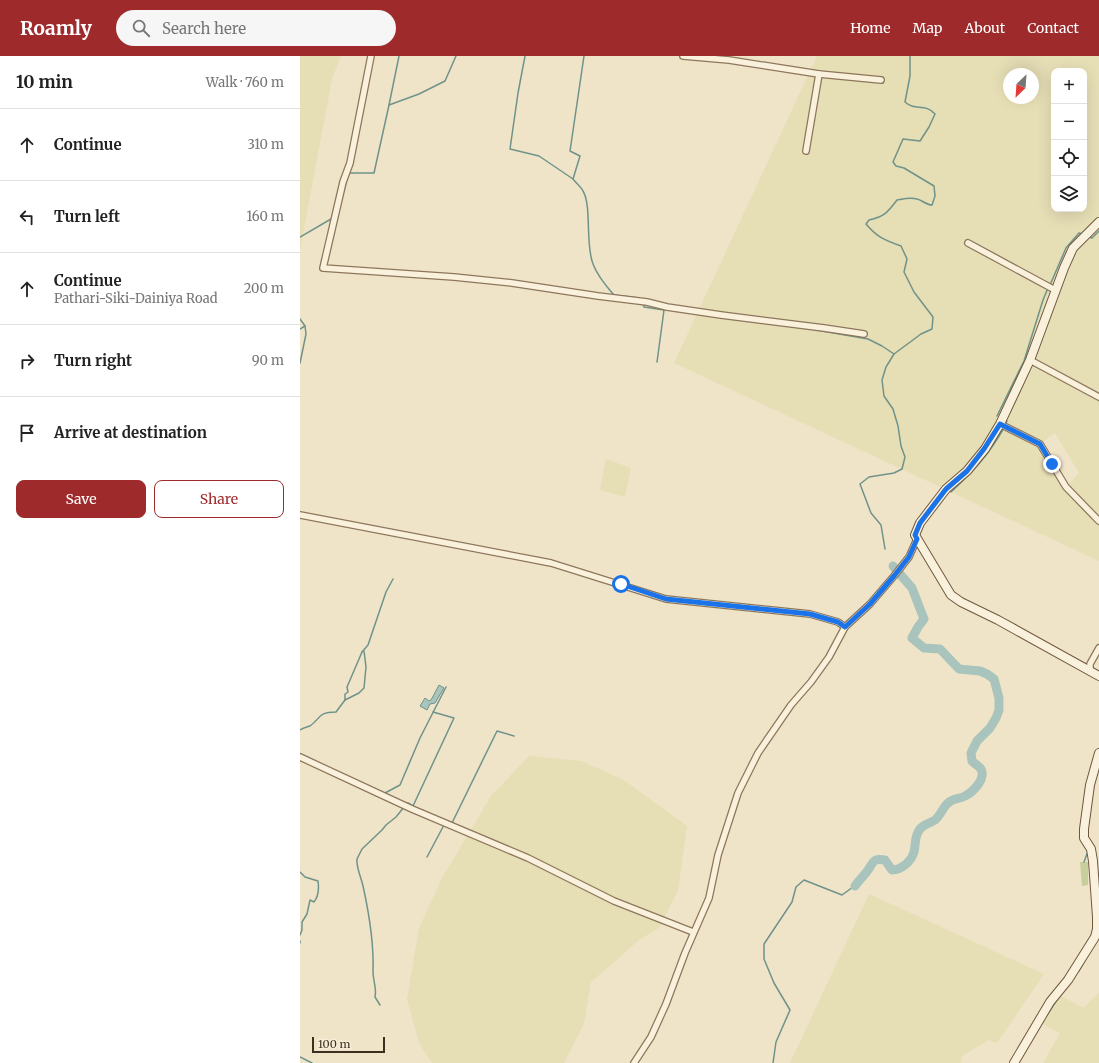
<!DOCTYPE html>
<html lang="en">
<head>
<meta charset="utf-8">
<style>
	body { margin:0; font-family:Merriweather,serif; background:#f6f6f6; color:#222 }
	.controls { position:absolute; right:12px; top:12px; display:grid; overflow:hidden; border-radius:8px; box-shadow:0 4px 16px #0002 }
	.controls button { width:36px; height:36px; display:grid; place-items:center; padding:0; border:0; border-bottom:1px solid #e0e0e0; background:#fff; color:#222; font:20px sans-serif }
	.compass { position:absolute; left:703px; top:12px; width:36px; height:36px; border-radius:50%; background:#fff; box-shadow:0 4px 16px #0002; rotate:205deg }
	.scale { position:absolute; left:12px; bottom:10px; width:73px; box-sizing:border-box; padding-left:4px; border:2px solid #3d2e20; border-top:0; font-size:11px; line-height:14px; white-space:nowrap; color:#3d2e20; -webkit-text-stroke:3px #f7eed8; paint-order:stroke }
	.stop { position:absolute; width:12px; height:12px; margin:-9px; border:3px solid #1a73e8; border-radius:50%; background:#fff }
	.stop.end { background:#1a73e8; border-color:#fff; box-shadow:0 1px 4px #0008 }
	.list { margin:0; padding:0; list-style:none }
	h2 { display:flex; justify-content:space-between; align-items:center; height:52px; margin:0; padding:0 16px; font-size:17px }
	h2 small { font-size:13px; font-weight:400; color:#767676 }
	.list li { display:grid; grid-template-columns:26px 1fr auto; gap:12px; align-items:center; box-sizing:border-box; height:72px; padding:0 16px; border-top:1px solid #e0e0e0 }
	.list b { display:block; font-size:15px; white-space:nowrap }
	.list p { margin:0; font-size:13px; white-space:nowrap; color:#767676 }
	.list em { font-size:13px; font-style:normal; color:#767676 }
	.actions { display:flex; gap:8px; padding:12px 16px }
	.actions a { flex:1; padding:9px 0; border:1px solid #9e2a2b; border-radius:8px; text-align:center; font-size:14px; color:#9e2a2b }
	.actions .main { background:#9e2a2b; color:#fff }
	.icon { flex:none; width:22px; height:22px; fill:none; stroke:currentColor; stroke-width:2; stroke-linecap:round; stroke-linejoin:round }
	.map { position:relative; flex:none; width:799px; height:1007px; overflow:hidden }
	header { display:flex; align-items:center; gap:24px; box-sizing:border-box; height:56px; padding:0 20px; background:#9e2a2b; color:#fff }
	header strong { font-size:19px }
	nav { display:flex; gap:22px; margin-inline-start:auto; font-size:14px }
	.search { width:280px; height:36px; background:#f6f6f6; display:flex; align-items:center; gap:10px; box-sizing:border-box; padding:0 14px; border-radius:22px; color:#767676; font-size:15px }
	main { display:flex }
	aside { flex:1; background:#fff }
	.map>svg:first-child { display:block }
	.farmland { fill:#e6deb5; fill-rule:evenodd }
	.green { fill:#c9cf9b }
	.water { fill:#a9c4bc; stroke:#6f938a }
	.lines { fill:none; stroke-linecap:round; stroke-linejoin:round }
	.stream { stroke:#6f938a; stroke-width:1.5 }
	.river { stroke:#a9c4bc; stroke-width:9 }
	.street-casing { stroke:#8d765c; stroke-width:8 }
	.secondary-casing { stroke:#6f573f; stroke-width:10 }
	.street { stroke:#faf1dc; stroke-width:5.5 }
	.secondary { stroke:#faf1dc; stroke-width:8 }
	.route { stroke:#1a73e8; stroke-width:5 }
</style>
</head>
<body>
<header>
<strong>Roamly</strong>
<div class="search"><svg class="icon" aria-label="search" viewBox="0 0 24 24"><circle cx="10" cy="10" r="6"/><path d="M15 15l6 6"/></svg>Search here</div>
<nav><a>Home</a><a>Map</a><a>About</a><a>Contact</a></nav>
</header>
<main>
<aside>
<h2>10 min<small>Walk · 760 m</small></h2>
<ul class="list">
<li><svg class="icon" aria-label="ahead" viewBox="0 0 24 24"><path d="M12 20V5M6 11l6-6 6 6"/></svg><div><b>Continue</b></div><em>310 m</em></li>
<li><svg class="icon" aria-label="left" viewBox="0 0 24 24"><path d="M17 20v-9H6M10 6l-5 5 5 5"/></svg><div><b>Turn left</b></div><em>160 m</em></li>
<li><svg class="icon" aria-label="ahead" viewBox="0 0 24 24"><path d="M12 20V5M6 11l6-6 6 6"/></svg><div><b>Continue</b><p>Pathari-Siki-Dainiya Road</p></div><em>200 m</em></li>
<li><svg class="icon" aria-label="right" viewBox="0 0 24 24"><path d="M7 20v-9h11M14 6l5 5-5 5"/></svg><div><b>Turn right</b></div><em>90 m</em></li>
<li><svg class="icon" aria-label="arrive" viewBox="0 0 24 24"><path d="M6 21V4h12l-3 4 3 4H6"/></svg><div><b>Arrive at destination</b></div></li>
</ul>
<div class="actions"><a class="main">Save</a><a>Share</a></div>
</aside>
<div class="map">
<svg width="799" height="1007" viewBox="0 0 799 1007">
	<rect width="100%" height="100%" fill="#f0e4c8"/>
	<g class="farmland">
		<polygon points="0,0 41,0 32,23 0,194"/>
		<path d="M517,0H799V505L374,307ZM754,15H784V153H754ZM709,18H733V42H709ZM755,377L779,417L766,431L740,388Z"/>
		<polygon points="306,403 331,412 325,441 300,434"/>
		<polygon points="229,700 282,705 324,724 387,770 378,835 359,872 339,884 291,926 284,968 264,1007 132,1007 119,987 107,943 119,872 142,822 191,740"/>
		<polygon points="569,838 744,918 697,987 689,984 662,1000 661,1007 490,1007"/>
		<polygon points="799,936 799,1007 743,1007 760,977 738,966 757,938 784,952"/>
	</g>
	<polygon class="green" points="780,806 788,806 788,829 782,830"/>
	<polygon class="water" points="139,629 144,632 135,647 130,648 127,654 120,650 125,642 129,645 131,644"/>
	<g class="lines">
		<g class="stream">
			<polyline points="225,0 218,37 210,93 239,100 273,123"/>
			<path d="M284,0L270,95L280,100L273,123C276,127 281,131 283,135C292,150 285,188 293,208C297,219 306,230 314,239L339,242"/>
			<polyline points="89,49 99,0"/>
			<polyline points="49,117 74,117 89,49 119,38 145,25 156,0"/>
			<polyline points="43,138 48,120"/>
			<polyline points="0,181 31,163"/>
			<polyline points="789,181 792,182 799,175"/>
			<polyline points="750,229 766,192 779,177 782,178"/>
			<polyline points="343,248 344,251 364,254 357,306"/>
			<polyline points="0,263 5,270 0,273"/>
			<polyline points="505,272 568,283 582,290 594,298"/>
			<polyline points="0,307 6,278 5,270"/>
			<polyline points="733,309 745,315"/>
			<polyline points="697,360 724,305 743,244 748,232"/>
			<polyline points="706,369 705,368 707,365"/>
			<polyline points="728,379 742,386 743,388"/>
			<path d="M651,436C675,414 688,399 704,372"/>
			<path d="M585,493L581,469L571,457L560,428L569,421L594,417L602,413L605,401L601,390L598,370L593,353L584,340L582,324L586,311L594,298L621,278L632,273L633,261L614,236L604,216L607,203L601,190C584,184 577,181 566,168L569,164C584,161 588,156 597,144C603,143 610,141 617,143C622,144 626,149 632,149L635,140L634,130L604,112L596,110L593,106L603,83L620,85L629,71L635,58C624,46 616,56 605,46L610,20V0"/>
			<polyline points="62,596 68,589 86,536 93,523"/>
			<polyline points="45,644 45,638 48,636 47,631 62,596"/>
			<path d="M0,674C3,672 7,671 10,670C21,662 18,656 36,656L45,644L59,637L64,632L66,611L64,595"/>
			<polyline points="85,737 100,729 120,682 146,631"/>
			<polyline points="106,748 108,747 113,750 154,662 133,656"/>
			<polyline points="148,765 152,767 197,675 214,680"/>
			<polyline points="127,801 144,769"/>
			<polyline points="784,806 788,795"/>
			<path d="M0,816L5,821L18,825C19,832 18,841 14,846L10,844L7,858L2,866V874L0,879"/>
			<polyline points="0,885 0,887"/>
			<polyline points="779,915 784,906"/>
			<path d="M80,949L75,941C77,932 73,925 73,916C74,889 69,857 63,830C61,821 56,811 57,803L62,793L82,774L86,769L96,761L104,751"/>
			<polyline points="747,959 758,942"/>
			<polyline points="0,1001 12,1007"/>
			<polyline points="473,1007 476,986 490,954 474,927 464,903 464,888 492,846 496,831 504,824 542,839 553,831"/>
		</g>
		<path class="river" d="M555,830C559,824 564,820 568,814C574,806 572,802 585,804L592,814C601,814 611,806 614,796C616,788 614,780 620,773C624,768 631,767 635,764C641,759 643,751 648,747C653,742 660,743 665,740C673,736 686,723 681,713C679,710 675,708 672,705L671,697L677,685L690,672L696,662L699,654V642L694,623L687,618L680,615L659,613L640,593L624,592L612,582L618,571L624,563L612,532L593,510"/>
		<g class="street-casing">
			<g id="street">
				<polyline points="71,0 50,107 43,126 23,212 154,221 212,227 298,240 347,246 367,251 421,259 524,272 564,278"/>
				<polyline points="383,0 429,4 519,18 581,24"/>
				<polyline points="506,95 519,18"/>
				<polyline points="668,187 755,234"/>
				<polyline points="730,304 799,341"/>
				<polyline points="700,368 740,388 766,431 799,465"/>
				<polyline points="0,459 251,507 366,543 510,558 538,566 545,571"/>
				<polyline points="790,614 790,608 799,592"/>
				<polyline points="0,701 112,753 228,802 314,845 393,876"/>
				<polyline points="334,1007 351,981 366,948 385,897 409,842 418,799 438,737 458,697 491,649 511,626 529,601 545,571 570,548 594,520 609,501 617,483"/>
			</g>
		</g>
		<g class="secondary-casing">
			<g id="secondary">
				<polyline points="799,166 773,192 764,212 730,304 700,368 685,393 667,415 646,433 620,467 615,479 651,539 661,546 698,564 799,620"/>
				<polyline points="714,1007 750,946 768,924 795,881 797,873 797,861 793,805 791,793 784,782 784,773 790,729 799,697"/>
			</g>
		</g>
		<use href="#street" class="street"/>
		<use href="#secondary" class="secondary"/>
	</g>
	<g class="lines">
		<polyline class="route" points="321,528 366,543 510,558 538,566 545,571 570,548 594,520 609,501 617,483 615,479 620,467 646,433 667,415 684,393 700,368 740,388 752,408"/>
	</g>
</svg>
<div class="controls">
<button>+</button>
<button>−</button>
<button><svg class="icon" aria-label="locate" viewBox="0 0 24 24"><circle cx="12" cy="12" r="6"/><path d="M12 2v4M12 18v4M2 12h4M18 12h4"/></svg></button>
<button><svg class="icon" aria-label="layers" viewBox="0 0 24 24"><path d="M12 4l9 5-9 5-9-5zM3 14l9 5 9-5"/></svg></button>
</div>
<svg class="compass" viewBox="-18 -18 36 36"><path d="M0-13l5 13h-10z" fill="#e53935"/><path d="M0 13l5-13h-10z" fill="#767676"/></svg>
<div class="scale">100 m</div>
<div class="stop" style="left:321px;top:528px"></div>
<div class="stop end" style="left:752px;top:408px"></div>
</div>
</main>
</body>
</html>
